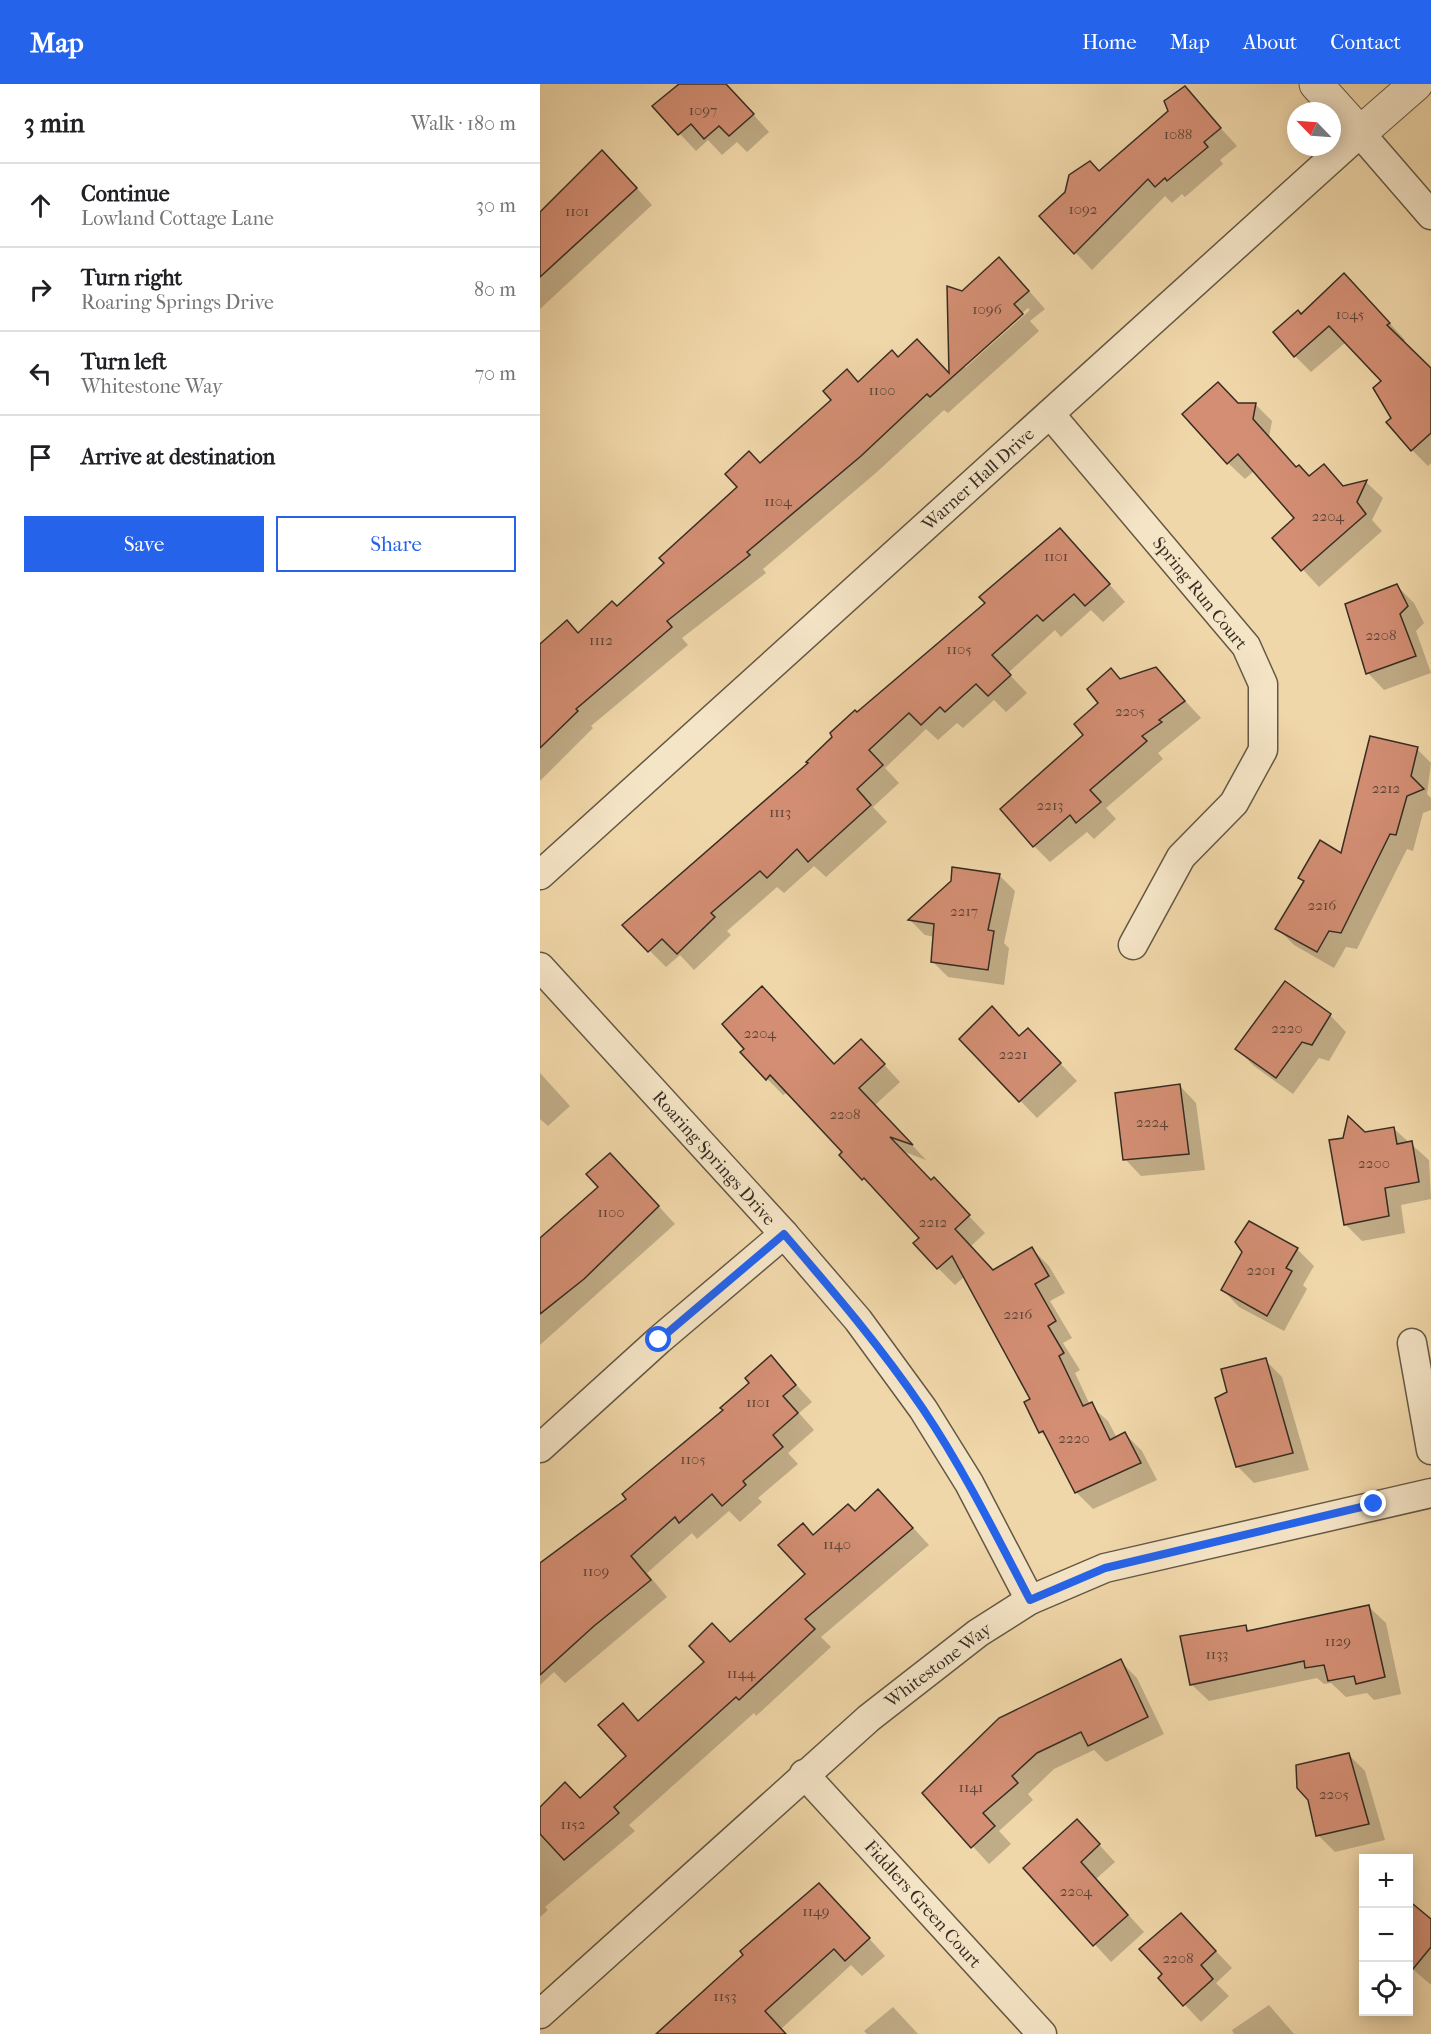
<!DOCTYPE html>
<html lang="en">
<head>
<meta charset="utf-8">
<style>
	body { margin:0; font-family:"IM FELL French Canon",serif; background:#f6f6f6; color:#202124 }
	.controls { position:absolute; right:18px; bottom:18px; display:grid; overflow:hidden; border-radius:0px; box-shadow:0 3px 15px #0003 }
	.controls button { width:54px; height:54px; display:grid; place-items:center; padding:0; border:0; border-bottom:2px solid #e0e0e0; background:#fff; color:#202124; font:30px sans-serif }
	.compass { position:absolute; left:747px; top:18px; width:54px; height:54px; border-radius:50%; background:#fff; box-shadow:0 3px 15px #0003; rotate:295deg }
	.stop { position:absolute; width:18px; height:18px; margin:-14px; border:4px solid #2563eb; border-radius:50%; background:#fff }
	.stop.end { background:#2563eb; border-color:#fff; box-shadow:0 2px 6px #0008 }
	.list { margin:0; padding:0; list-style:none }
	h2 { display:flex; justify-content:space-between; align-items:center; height:78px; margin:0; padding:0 24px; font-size:26px }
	h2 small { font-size:20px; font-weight:400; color:#757577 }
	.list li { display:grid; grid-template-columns:39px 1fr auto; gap:18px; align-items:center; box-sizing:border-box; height:84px; padding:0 24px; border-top:2px solid #e0e0e0 }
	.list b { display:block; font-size:22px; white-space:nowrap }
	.list p { margin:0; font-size:20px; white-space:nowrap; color:#757577 }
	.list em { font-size:20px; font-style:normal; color:#757577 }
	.actions { display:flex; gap:12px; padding:18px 24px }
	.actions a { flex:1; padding:14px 0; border:2px solid #2563eb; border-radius:0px; text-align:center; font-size:21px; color:#2563eb }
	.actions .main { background:#2563eb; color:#fff }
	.icon { flex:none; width:33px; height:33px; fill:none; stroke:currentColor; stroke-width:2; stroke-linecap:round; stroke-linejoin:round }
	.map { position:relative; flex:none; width:891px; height:1950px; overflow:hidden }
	header { display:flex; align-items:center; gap:36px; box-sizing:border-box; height:84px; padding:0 30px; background:#2563eb; color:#fff }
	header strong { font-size:28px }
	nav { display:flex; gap:33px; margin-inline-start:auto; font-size:21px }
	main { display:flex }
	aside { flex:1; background:#fff }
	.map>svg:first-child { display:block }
	.shadow { fill:#0003; fill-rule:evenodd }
	.building { fill:#d38e73; stroke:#362d23; stroke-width:1.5 }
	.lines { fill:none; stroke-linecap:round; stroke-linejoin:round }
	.minor-casing { stroke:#645844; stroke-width:31 }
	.tertiary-casing { stroke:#645844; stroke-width:35 }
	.minor { stroke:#f5e5c7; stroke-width:28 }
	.tertiary { stroke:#f5e5c7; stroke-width:33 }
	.route { stroke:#2563eb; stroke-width:8 }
	.labels { text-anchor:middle; stroke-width:5; stroke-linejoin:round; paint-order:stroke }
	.number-label { font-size:15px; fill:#5d4537 }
	.street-label { font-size:18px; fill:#362d23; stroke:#f5e5c7 }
</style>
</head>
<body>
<header>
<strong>Map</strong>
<nav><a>Home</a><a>Map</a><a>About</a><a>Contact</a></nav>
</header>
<main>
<aside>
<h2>3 min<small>Walk · 180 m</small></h2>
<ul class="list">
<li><svg class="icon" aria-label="ahead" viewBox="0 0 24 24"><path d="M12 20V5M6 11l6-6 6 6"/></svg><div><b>Continue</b><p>Lowland Cottage Lane</p></div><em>30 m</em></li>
<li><svg class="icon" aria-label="right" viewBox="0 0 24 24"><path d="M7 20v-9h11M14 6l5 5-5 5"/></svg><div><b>Turn right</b><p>Roaring Springs Drive</p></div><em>80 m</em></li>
<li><svg class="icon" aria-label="left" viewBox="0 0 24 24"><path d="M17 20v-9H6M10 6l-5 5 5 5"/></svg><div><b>Turn left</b><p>Whitestone Way</p></div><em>70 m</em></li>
<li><svg class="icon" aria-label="arrive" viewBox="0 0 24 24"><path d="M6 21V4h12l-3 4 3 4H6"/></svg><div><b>Arrive at destination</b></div></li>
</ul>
<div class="actions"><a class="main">Save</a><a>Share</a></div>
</aside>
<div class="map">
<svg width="891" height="1950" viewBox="0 0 891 1950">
	<rect width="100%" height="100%" fill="#f0d7a9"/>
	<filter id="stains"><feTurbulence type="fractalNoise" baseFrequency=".00333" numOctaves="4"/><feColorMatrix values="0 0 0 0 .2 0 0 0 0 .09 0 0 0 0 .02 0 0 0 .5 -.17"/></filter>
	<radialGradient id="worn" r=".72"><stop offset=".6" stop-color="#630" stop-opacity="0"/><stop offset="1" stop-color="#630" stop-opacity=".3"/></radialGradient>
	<g class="shadow">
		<polygon points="141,0 186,0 229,48 207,68 197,58 182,71 168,56 156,67 114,22"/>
		<polygon points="644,4 697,62 680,76 683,80 645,113 642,110 632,119 625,112 552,186 501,132 559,88 630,27"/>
		<polygon points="79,84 112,121 0,225 0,130"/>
		<path d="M476,192L505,225L490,237L499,247L408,329L404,326L337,388L223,485L226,489L142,554L148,561L51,642L53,644L0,697V563L39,550L77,524L126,479L221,381L319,300L359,274L411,292L422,209ZM488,224L490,226L425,284V280Z"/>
		<polygon points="820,207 865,256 863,257 891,284 891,379 888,382 872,366 853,334 843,298 806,258 771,288 755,272 761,231"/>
		<polygon points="715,320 732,337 729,353 757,384 769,394 783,382 804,403 826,398 843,414 832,436 842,447 779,503 734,454 757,434 714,387 705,395 688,379 699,321"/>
		<polygon points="536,463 585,518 563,538 551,526 521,553 515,546 468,589 487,609 466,628 454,616 423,644 417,639 398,656 386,645 345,684 359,699 333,723 347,738 286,793 274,782 244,809 237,803 187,847 191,851 154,886 140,871 126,883 84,841 270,679 317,630"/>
		<polygon points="857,502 874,519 884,539 876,547 891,589 844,606 828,589"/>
		<polygon points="615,584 661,634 618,669 623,675 566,724 576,735 554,755 547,748 510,778 494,762 560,619 580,596"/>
		<polygon points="877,665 891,679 887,710 891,714 891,726 883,729 873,767 867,765 817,865 806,863 794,884 754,861 737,844 765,799 760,794 802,771"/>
		<polygon points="459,791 475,807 464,859 469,864 464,901 408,893 392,877 395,853 385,851 370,836"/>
		<polygon points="790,931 806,948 789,977 779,974 753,1010 714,982 697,965"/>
		<polygon points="480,953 504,962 537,997 497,1034 421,955"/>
		<polygon points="202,969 295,982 338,974 360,998 335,1021 386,1076 362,1067 391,1097 410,1112 445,1149 430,1163 454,1188 492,1165 509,1182 525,1209 510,1217 532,1254 523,1259 540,1286 535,1289 550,1321 568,1337 577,1354 585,1350 602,1367 617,1396 553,1425 536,1408 510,1357 501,1348 492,1316 425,1192 415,1201 398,1184 375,1159 381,1154 301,1071 304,1068 248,1008 243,1011"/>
		<polygon points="0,989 30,1022 8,1042 0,1035"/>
		<polygon points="640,1002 656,1019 665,1086 601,1092 585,1075"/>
		<polygon points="853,1044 889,1076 891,1115 861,1121 865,1149 822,1157 805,1140 804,1055"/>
		<polygon points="87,1088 135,1140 0,1261 0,1164"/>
		<polygon points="757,1165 774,1182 763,1201 767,1205 744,1247 699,1223 683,1206"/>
		<polygon points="231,1273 272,1318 259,1329 274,1346 248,1369 258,1380 218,1414 222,1418 200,1438 189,1427 157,1455 152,1449 107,1489 127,1513 25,1599 14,1588 0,1601 0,1492 185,1327"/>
		<polygon points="725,1276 742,1293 769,1386 714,1399 697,1382"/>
		<polygon points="355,1424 389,1461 281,1553 291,1563 216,1632 214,1629 89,1741 95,1747 5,1823 8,1826 0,1833 0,1724 40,1715 88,1672 83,1621 99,1638 191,1560 267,1490 274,1452 315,1429"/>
		<polygon points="829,1523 846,1539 861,1610 834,1616 827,1609 806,1613 791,1599 784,1600 777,1594 669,1617 652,1601 705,1543 711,1548"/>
		<polygon points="580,1577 597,1594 624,1650 566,1678 554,1666 514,1685 488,1710 493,1716 459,1747 471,1760 449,1780 384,1709"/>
		<polygon points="809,1671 825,1687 845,1756 795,1768 778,1751"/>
		<polygon points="553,1754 575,1778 556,1795 604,1848 571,1878 485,1784"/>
		<polygon points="296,1818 345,1872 322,1892 311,1881 241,1945 245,1950 119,1950"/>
		<polygon points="891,1837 891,1900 890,1900 868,1881"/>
		<polygon points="658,1848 692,1884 676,1899 689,1912 661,1938 620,1894"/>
		<polygon points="729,1921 754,1950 694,1950 692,1946"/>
		<polygon points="353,1923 378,1950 327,1950 324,1947"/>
	</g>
	<g class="building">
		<polygon points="139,0 186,0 214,30 189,52 179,42 164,55 151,40 138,51 112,22"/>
		<polygon points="645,2 681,44 664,58 668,63 627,97 625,94 615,103 608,95 534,170 499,132 525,108 529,91 550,77 559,87 628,27 624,17"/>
		<polygon points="62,66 97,104 0,193 0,128"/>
		<polygon points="459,173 489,207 474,220 483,230 390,313 387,310 321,372 207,468 210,471 127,537 132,543 36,625 38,627 0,664 0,560 27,536 38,549 72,517 77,522 124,479 119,474 197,403 185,390 209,367 220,379 291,316 283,307 307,285 318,298 352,266 358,273 377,255 409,289 407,202 422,207"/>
		<polygon points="804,189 850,239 847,241 891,284 891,349 871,367 846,338 851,334 833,304 841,297 789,242 754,273 733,248 758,226 761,230"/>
		<polygon points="678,298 698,319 716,319 713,335 756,383 759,381 769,392 784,380 803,402 827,396 817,418 826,430 761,487 732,454 754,434 698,370 687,380 642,330"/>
		<polygon points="520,444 570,500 545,522 534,510 503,537 497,531 452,571 471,591 448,612 436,600 405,628 400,623 381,641 369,629 329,666 343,681 317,705 331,721 268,778 257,765 227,794 220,787 171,829 175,833 137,870 122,855 108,868 82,841 268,679 266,678 292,653 290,649 315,626 317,628 445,519 439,513"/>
		<polygon points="857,500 868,522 860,530 876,572 826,590 805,520"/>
		<polygon points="616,583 645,617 619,636 622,638 602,652 607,657 550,706 561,718 536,739 530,731 493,763 460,725 543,651 534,640 558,619 547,605 571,584 580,595"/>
		<polygon points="830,652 878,663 871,692 884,705 867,712 856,751 850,750 801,849 789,847 777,868 735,845 764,797 758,794 780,756 801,769"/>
		<polygon points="412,783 460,790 448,846 454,847 448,886 391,878 394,840 368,836 411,797"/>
		<polygon points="745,897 791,930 772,961 762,958 736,994 695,965"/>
		<polygon points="222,902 294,980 321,955 345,980 319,1004 373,1061 350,1053 391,1096 394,1093 430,1131 415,1145 453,1186 492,1163 509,1192 495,1200 516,1237 508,1242 524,1269 519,1272 543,1322 552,1318 570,1356 585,1348 601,1379 535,1409 503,1347 499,1349 484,1318 490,1315 412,1172 397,1185 373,1159 379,1154 324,1094 322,1096 299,1071 302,1068 230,991 226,996 200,968 204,965 182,940"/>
		<polygon points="452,922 479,952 488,944 521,979 479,1018 419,955"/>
		<polygon points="640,1000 649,1070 583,1076 575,1009"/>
		<polygon points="808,1032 825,1048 854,1043 857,1060 872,1057 879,1098 845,1104 849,1132 804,1141 789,1056 803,1054"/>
		<polygon points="70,1069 119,1122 44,1195 0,1230 0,1154 58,1103 46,1090"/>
		<polygon points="709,1137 758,1164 746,1184 752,1187 727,1232 681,1206 702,1168 695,1158"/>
		<polygon points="231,1271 256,1301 243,1312 258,1329 233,1351 243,1363 203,1397 206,1401 182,1422 172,1410 139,1439 135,1433 91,1472 111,1496 54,1542 0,1591 0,1479 86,1415 82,1410 183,1326 180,1324 209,1299 205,1294"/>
		<polygon points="726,1274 753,1369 696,1383 675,1314 687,1308 681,1285"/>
		<polygon points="338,1405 373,1444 265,1535 275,1545 199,1616 196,1613 74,1723 79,1729 24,1776 0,1750 0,1723 25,1698 40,1714 86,1672 58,1641 83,1619 98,1637 164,1578 149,1562 172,1539 190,1558 265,1490 238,1461 263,1439 273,1451 308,1420 315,1427"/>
		<polygon points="829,1521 845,1593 816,1600 814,1592 788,1597 784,1581 765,1584 764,1577 650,1601 640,1552 706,1541 707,1547"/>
		<polygon points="581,1575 608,1633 548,1662 541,1648 497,1669 472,1692 478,1699 443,1729 455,1742 431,1764 382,1709 459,1634"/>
		<polygon points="809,1669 829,1740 776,1752 768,1716 757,1704 756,1681"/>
		<polygon points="537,1735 560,1760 541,1778 588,1831 553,1862 483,1784"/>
		<polygon points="279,1799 330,1854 305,1877 294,1865 225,1927 246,1950 116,1950 203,1871 200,1867"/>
		<polygon points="868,1816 891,1835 891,1863 873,1885 868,1881"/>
		<polygon points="641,1829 676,1867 661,1881 673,1895 643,1922 618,1894 622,1890 599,1865"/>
	</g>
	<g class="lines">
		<g class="minor-casing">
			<g id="minor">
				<polyline points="510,330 706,562 723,600 723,666 694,719 641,773 593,861"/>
				<polyline points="0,791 820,49 891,131"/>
				<polyline points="0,883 244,1150 318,1236 383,1325 429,1399 490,1516"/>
				<polyline points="872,1259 891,1366"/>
				<polyline points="0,1364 119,1256 244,1150"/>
				<polyline points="264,1690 502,1950"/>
				<polyline points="0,1930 329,1634 438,1549 490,1516 565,1484 891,1409"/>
			</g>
		</g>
		<g class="tertiary-casing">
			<polyline id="tertiary" points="776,0 820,49 876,0"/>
		</g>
		<use href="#minor" class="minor"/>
		<use href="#tertiary" class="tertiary"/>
	</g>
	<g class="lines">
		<path class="route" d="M119,1256L244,1150C293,1207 341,1263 383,1325C424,1386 456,1451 490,1516L565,1484L834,1420"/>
	</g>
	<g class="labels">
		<g class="number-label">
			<text x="163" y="31">1097</text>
			<text x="638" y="55">1088</text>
			<text x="543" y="130">1092</text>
			<text x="37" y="132">1101</text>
			<text x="447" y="230">1096</text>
			<text x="810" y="235">1045</text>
			<text x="342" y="311">1100</text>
			<text x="238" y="422">1104</text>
			<text x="788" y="437">2204</text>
			<text x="516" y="477">1101</text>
			<text x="841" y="556">2208</text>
			<text x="61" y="561">1112</text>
			<text x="419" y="570">1105</text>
			<text x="590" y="632">2205</text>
			<text x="846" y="709">2212</text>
			<text x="510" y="726">2213</text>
			<text x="240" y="733">1113</text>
			<text x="782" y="826">2216</text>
			<text x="424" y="832">2217</text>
			<text x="747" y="949">2220</text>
			<text x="220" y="954">2204</text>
			<text x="473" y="975">2221</text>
			<text x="305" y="1035">2208</text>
			<text x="612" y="1043">2224</text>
			<text x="834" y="1084">2200</text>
			<text x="71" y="1133">1100</text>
			<text x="393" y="1143">2212</text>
			<text x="721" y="1191">2201</text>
			<text x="478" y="1235">2216</text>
			<text x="218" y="1323">1101</text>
			<text x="534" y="1359">2220</text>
			<text x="153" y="1380">1105</text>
			<text x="297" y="1465">1140</text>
			<text x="56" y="1492">1109</text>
			<text x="798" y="1562">1129</text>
			<text x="677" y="1575">1133</text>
			<text x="201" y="1594">1144</text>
			<text x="431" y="1708">1141</text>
			<text x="794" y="1715">2205</text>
			<text x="33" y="1745">1152</text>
			<text x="536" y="1812">2204</text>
			<text x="276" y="1832">1149</text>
			<text x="638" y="1879">2208</text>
			<text x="185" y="1917">1153</text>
		</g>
		<g class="street-label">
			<text transform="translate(438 395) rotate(-42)" y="6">Warner Hall Drive</text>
			<text transform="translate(660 509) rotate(51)" y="6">Spring Run Court</text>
			<text transform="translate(174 1074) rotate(48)" y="6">Roaring Springs Drive</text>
			<text transform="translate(398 1581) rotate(-37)" y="6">Whitestone Way</text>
			<text transform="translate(383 1820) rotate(48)" y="6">Fiddlers Green Court</text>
		</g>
	</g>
	<rect width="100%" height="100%" filter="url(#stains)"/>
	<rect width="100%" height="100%" fill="url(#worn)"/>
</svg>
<div class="controls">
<button>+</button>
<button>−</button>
<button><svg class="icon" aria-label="locate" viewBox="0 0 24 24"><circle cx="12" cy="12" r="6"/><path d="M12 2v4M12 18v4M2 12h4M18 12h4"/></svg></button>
</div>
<svg class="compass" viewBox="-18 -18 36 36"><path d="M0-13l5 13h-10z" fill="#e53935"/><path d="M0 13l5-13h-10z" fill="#757577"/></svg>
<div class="stop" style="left:119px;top:1256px"></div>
<div class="stop end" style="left:834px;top:1420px"></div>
</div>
</main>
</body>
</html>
